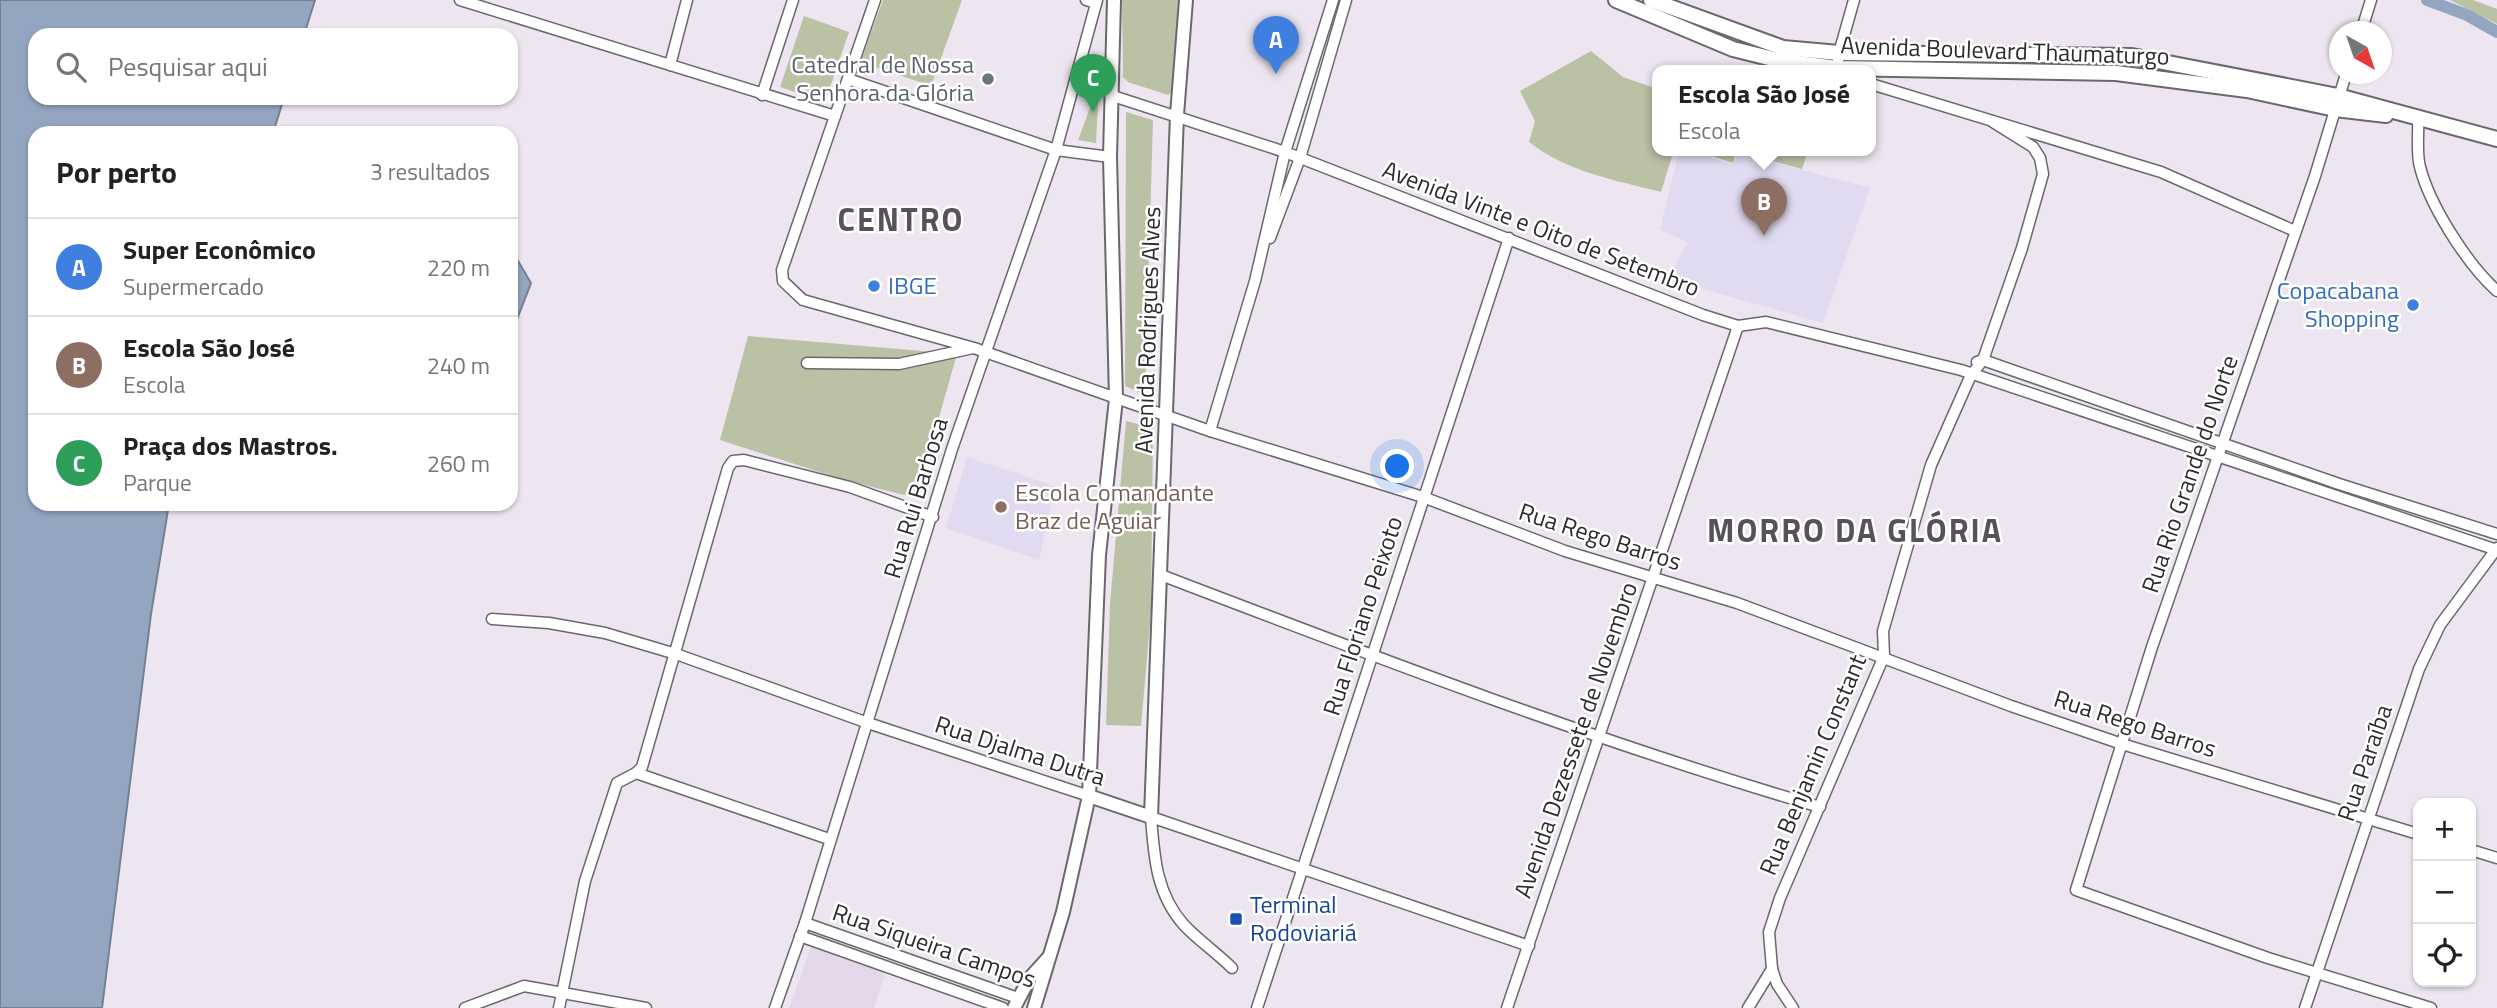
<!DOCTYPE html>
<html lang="pt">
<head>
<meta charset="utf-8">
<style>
	body { margin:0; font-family:"Titillium Web",sans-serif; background:#f2f2f2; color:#222 }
	.controls { position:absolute; right:21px; bottom:21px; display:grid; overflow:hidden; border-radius:14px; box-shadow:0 2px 5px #0004 }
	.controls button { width:63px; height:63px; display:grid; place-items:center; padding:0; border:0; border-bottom:2px solid #e0e0e0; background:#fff; color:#222; font:35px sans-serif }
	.compass { position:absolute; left:2329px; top:21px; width:63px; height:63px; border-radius:50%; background:#fff; box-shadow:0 2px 5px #0004; rotate:140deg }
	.you { position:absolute; left:1398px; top:467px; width:24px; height:24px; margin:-18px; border:5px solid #fff; border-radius:50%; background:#1a73e8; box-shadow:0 0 0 10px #1a73e833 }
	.badge { display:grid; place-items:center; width:46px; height:46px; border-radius:50%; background:#236e73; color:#fff; font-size:23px; font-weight:700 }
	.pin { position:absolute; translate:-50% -58px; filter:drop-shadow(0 2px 4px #0008) }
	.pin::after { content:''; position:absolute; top:37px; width:24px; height:21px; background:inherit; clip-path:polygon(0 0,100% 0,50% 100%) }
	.popup { position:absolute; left:1652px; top:65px; width:224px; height:91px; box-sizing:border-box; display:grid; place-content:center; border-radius:14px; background:#fff; filter:drop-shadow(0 2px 5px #0005); font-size:23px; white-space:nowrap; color:#767676 }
	.popup b { font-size:26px; color:#222 }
	.popup::after { content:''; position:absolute; left:50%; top:100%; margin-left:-14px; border:14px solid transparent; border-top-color:#fff }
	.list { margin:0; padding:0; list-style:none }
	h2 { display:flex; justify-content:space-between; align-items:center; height:91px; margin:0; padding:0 28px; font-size:30px }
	h2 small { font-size:23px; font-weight:400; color:#767676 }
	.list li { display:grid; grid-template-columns:46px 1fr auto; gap:21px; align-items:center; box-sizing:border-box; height:98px; padding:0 28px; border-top:2px solid #e0e0e0 }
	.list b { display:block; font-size:26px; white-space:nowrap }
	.list p { margin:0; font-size:23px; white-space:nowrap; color:#767676 }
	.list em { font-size:23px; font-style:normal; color:#767676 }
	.icon { flex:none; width:38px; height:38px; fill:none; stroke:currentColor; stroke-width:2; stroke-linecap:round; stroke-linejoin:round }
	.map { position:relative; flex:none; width:2497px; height:1008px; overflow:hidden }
	.search { position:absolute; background:#fff; box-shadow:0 2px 5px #0004; left:28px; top:28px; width:490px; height:77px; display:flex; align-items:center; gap:18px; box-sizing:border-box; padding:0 24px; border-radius:21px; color:#767676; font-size:26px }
	.panel { position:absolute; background:#fff; box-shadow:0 2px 5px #0004; left:28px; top:126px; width:490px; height:385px; border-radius:21px }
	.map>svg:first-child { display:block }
	.built { fill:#e3d8e9 }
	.education { fill:#e0dbf1 }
	.green { fill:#bbc1a5 }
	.water { fill:#94a5c0; stroke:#758094; stroke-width:2 }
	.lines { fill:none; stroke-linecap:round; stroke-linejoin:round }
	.canal { stroke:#94a5c0; stroke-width:12 }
	.minor-casing { stroke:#6c666f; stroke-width:13 }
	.tertiary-casing { stroke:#6c666f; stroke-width:16 }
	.secondary-casing { stroke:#6c666f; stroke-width:18 }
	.minor { stroke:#fff; stroke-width:10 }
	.tertiary { stroke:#fff; stroke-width:12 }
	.secondary { stroke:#fff; stroke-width:14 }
	.worship-dot { fill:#6b7280; stroke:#fff; stroke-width:2.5 }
	.shop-dot { fill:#3f7fe0; stroke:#fff; stroke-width:2.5 }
	.education-dot { fill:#8d6e63; stroke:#fff; stroke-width:2.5 }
	.transit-dot { fill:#1a4fb4; stroke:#fff; stroke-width:2.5 }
	.labels { text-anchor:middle; stroke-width:5; stroke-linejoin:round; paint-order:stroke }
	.street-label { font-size:24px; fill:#2e2b2f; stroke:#fff }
	.worship-label { font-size:24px; fill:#5b616d; stroke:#fff; text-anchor:end }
	.shop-label { font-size:24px; fill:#366cbe; stroke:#fff; text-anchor:start }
	.education-label { font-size:24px; fill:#785e54; stroke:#fff; text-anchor:start }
	.transit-label { font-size:24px; fill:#164399; stroke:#fff; text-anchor:start }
	.district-label { font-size:32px; font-weight:bold; letter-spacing:2px; fill:#57515a; stroke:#fff }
</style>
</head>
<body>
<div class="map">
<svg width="2497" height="1008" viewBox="0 0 2497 1008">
	<rect width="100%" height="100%" fill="#ede6f0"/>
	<polygon class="built" points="812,944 886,970 874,1008 789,1008"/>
	<g class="education">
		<polygon points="1679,150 1690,150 1733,165 1738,153 1870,188 1823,323 1667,279 1688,242 1660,230"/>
		<polygon points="967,457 1055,486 1039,560 946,528"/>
	</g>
	<g class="green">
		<polygon points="883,0 962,0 931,86 860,62"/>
		<polygon points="1122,0 1178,0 1174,90 1168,95 1128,82 1123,77"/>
		<polygon points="2450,0 2473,0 2497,9 2497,24"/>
		<polygon points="804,16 849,32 825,102 780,87"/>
		<path d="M1591,51L1623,77L1657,89V150H1674L1661,192C1615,180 1567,172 1529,142L1535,121L1520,91Z"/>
		<polygon points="1099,84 1096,143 1078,140"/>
		<polygon points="1126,112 1153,120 1145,395 1125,386"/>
		<polygon points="1694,150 1808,150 1802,169 1736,151 1733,163"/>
		<polygon points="748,336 957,354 916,498 841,479 720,440"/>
		<polygon points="1126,421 1153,428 1151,612 1141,726 1106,725 1110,604"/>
	</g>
	<g class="water">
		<polygon points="0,0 315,0 304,35 35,35 35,98 284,98 273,133 35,133 35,504 169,504 151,614 102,1008 0,1008"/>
		<polygon points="511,249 531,283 511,335"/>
	</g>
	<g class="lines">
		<polyline class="canal" points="2427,0 2467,15 2497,32"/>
		<g class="minor-casing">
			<g id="minor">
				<polyline points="460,0 835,116"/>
				<polyline points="875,0 782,270 783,281 803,300 974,348 1210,431 1423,497 1565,551 1737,603 2011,706 2122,744 2418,834"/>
				<polyline points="1086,0 1096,3"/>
				<polyline points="2361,32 2371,0"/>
				<polyline points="670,65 687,0"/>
				<polyline points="1837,70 1839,53 1854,0"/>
				<polyline points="2346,74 2315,176 2152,647 2076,890 2268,958 2431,1008"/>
				<polyline points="848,79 1056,150 1110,157"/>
				<polyline points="1871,84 2161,172 2295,231"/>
				<polyline points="762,95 793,0"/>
				<polyline points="1113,96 1285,152 1703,315 1738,326 1766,322 1961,370 2497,550"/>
				<path d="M2418,118C2419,134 2416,152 2420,167C2430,206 2467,264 2497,291"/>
				<polyline points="1270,238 1300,158 1346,0"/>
				<polyline points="1977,362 1983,360 2339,484 2497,534"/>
				<polyline points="807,363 899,364 973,348"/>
				<polyline points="1210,431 1255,281 1285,152 1333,0"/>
				<path d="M1161,575C1378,658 1597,742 1820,807"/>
				<polyline points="492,619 549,623 605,633 676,654 868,723 1089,796"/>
				<polyline points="636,773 829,839"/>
				<polyline points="2471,850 2497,858"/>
				<polyline points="805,923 1018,998"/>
				<polyline points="800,936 1003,1008"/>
				<path d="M1232,968C1217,953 1198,940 1184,925C1156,894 1154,856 1151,817L1529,946"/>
				<polyline points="1772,969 1777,984 1793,1008"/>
				<polyline points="465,1008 524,986 646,1008"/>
				<polyline points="559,1008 585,881 617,783 636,773 642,767 728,468 733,461 744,460 850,487 933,517"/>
				<polyline points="775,1008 805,923 952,449 1056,150 1097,0"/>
				<polyline points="1257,1008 1509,238"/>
				<polyline points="1507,1008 1738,326"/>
				<polyline points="1748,1008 1772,969 1769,932 1780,898 1884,656 1883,631 1931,465 1971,375 1983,360 2022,248 2043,174 2040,158 2033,147 1993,122"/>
				<polyline points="2305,1008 2419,669 2440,625 2497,548"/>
			</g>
		</g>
		<g class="tertiary-casing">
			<g id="tertiary">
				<polyline points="1089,796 1151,817 1177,115 1186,0"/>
				<polyline points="1014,1008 1029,979 1048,958"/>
				<polyline points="1034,1008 1063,912 1089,796 1099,555 1116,399 1110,157 1114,0"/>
			</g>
		</g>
		<g class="secondary-casing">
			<g id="secondary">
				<polyline points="1616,0 1733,49 1781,61 1837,68 2116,73 2247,90 2335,109 2386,115"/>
				<polyline points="1651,0 1783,48 1839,53 2132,56 2338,96 2497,139"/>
			</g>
		</g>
		<use href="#minor" class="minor"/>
		<use href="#tertiary" class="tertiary"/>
		<use href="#secondary" class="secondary"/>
	</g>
	<circle class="worship-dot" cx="988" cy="79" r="7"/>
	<g class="shop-dot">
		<circle cx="874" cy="286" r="7"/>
		<circle cx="2413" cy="305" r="7"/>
	</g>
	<circle class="education-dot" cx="1001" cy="507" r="7"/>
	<rect class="transit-dot" x="1229" y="912" width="14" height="14" rx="3.5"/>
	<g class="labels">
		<g class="street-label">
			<text transform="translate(2005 51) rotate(2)" y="8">Avenida Boulevard Thaumaturgo</text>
			<text transform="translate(1541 229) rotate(21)" y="8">Avenida Vinte e Oito de Setembro</text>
			<text transform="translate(1148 330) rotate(-88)" y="8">Avenida Rodrigues Alves</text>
			<text transform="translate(2190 474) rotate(-71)" y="8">Rua Rio Grande do Norte</text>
			<text transform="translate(916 498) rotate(-73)" y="8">Rua Rui Barbosa</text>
			<text transform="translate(1600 537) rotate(18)" y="8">Rua Rego Barros</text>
			<text transform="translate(1363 616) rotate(-72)" y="8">Rua Floriano Peixoto</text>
			<text transform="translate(2135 724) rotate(18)" y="8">Rua Rego Barros</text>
			<text transform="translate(1576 740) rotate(-71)" y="8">Avenida Dezessete de Novembro</text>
			<text transform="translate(1020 751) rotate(18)" y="8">Rua Djalma Dutra</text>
			<text transform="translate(2365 763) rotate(-71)" y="8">Rua Paraíba</text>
			<text transform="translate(1813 765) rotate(-67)" y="8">Rua Benjamin Constant</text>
			<text transform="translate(934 946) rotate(19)" y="8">Rua Siqueira Campos</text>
		</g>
		<g class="worship-label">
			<text x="974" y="73">Catedral de Nossa<tspan x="974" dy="28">Senhora da Glória</tspan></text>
		</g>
		<g class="shop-label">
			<text x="888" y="294">IBGE</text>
			<text x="2399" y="299" text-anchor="end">Copacabana<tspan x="2399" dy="28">Shopping</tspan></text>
		</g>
		<g class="education-label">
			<text x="1015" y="501">Escola Comandante<tspan x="1015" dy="28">Braz de Aguiar</tspan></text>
		</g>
		<g class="transit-label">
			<text x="1250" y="913">Terminal<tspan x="1250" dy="28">Rodoviariá</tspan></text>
		</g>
		<g class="district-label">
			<text x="901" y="231">CENTRO</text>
			<text x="1855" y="542">MORRO DA GLÓRIA</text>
		</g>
	</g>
</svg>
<div class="controls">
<button>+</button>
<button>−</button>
<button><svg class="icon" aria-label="locate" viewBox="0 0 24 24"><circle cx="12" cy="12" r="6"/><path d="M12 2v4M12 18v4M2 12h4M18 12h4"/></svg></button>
</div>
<svg class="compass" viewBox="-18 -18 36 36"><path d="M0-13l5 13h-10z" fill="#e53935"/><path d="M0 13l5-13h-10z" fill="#767676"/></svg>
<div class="you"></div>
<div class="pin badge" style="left:1276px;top:74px;background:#3f7fe0">A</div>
<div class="pin badge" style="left:1764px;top:236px;background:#8d6e63">B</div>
<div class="popup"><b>Escola São José</b>Escola</div>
<div class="pin badge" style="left:1093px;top:112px;background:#2e9e5b">C</div>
<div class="search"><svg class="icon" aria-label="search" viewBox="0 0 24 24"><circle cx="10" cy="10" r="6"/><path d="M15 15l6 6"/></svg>Pesquisar aqui</div>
<section class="panel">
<h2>Por perto<small>3 resultados</small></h2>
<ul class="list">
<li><span class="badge" style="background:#3f7fe0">A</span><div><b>Super Econômico</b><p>Supermercado</p></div><em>220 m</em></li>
<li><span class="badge" style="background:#8d6e63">B</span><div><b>Escola São José</b><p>Escola</p></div><em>240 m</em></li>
<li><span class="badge" style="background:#2e9e5b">C</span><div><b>Praça dos Mastros.</b><p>Parque</p></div><em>260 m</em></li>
</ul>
</section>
</div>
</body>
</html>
